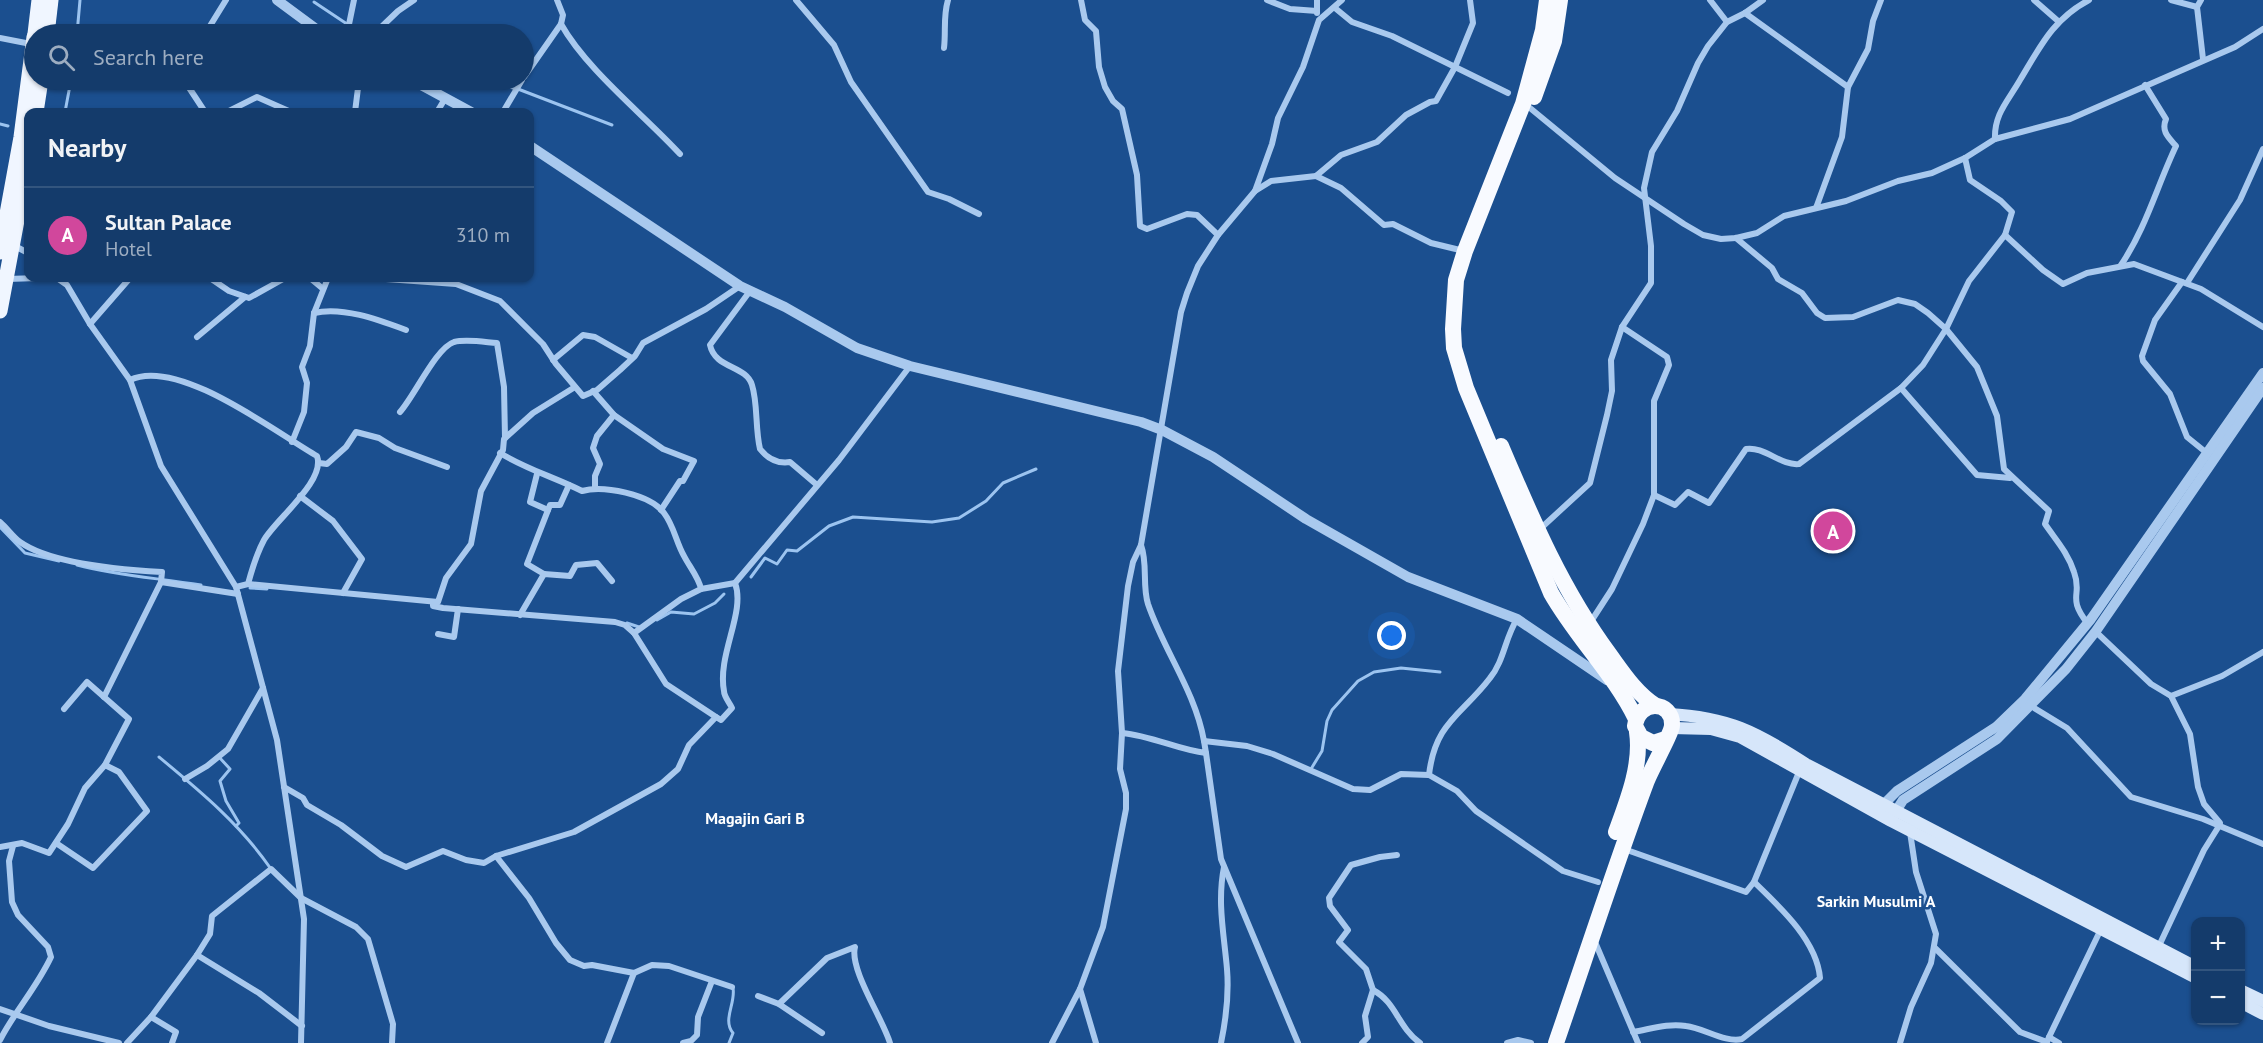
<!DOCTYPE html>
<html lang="en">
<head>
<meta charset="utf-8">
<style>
	body { margin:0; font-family:"PT Sans",sans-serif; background:#1d4271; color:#f1f3f6 }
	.controls { position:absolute; right:18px; bottom:18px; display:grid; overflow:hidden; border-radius:12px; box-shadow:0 2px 4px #0004 }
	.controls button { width:54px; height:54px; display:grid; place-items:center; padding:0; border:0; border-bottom:2px solid #33557e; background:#143b6b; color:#f1f3f6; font:30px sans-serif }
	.you { position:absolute; left:1392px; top:636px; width:21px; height:21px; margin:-15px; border:4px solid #fff; border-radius:50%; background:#1a73e8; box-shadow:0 0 0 9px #1a73e833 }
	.badge { display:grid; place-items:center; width:39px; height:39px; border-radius:50%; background:#90b9f0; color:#fff; font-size:20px; font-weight:700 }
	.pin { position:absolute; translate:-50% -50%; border:3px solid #fff; box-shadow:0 2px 6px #0006 }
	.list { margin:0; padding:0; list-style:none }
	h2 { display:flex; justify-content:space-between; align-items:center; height:78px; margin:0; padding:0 24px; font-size:26px }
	h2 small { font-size:20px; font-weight:400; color:#9dadc1 }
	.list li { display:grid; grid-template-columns:39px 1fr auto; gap:18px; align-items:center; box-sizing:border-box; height:96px; padding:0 24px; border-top:2px solid #33557e }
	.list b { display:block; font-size:22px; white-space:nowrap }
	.list p { margin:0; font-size:20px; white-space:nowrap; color:#9dadc1 }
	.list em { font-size:20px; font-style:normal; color:#9dadc1 }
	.icon { flex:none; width:33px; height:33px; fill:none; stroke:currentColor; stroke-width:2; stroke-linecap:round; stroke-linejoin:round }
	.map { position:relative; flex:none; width:2263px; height:1043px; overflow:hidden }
	.search { position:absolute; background:#143b6b; box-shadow:0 2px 4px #0004; left:24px; top:24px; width:510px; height:66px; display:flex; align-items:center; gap:15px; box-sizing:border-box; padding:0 21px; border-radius:33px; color:#9dadc1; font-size:22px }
	.panel { position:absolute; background:#143b6b; box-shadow:0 2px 4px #0004; left:24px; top:108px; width:510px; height:174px; border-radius:12px }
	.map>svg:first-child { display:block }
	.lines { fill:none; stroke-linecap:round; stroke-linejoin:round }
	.stream { stroke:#9cc4f0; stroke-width:3 }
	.minor { stroke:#a9c9ee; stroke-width:6 }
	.tertiary { stroke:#a9c9ee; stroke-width:10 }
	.secondary { stroke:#d6e6fa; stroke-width:12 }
	.primary { stroke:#f0f6ff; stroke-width:15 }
	.trunk { stroke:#f8faff; stroke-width:16 }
	.labels { text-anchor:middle; stroke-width:5; stroke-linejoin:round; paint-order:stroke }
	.neighbourhood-label { font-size:16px; font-weight:bold; fill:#fff; stroke:#1b4f8f }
</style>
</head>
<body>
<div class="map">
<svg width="2263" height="1043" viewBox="0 0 2263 1043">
	<rect width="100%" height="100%" fill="#1b4f8f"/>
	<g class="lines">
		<g class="stream">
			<polyline points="314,2 347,24"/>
			<polyline points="77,34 80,0"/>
			<polyline points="490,80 513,88"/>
			<polyline points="518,89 612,125"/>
			<polyline points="65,112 71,80"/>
			<polyline points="0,124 8,126"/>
			<polyline points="0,527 25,553 59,561"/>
			<path d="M77,565C118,576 159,578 201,585"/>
			<polyline points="751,577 765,558 777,564 787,550 797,551 829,526 853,517 932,522 959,518 986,501 1003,483 1036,469"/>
			<polyline points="250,588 267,589"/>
			<polyline points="657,620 671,612 694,614 715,603 724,594"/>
			<polyline points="627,623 639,627"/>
			<path d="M159,757C200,791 240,824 271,869"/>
			<polyline points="219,757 230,769 220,781 226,801 239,823 236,826"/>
			<polyline points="1311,769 1322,751 1327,721 1332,710 1358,681 1374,672 1401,668 1440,672"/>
			<path d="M729,1043L733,1033C722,1020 736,1003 733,988"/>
		</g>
		<g class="minor">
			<path d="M557,0L563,15L561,24C586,69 644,115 680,154"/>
			<polyline points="796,0 834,45 851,82 928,192 949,199 979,214"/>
			<polyline points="1081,0 1085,20 1096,31 1099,67 1105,87 1113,101 1122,109 1137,175 1140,226 1147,229 1187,214 1197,215 1218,235"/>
			<polyline points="1267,0 1290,9 1317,11"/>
			<polyline points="1317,0 1317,13"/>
			<polyline points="1710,0 1727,22"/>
			<polyline points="2034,0 2058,21"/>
			<polyline points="2171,0 2197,7"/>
			<polyline points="2201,0 2197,7 2203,59"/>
			<polyline points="1335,8 1352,22 1392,36 1508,93"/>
			<polyline points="1745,13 1848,87"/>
			<polyline points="205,34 226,0"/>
			<polyline points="347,34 354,0"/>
			<polyline points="374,34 398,11 414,0"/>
			<polyline points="0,38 31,44"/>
			<path d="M944,48C946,31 943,16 948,0"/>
			<polyline points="524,77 561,24"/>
			<polyline points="184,80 205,112"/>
			<polyline points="1530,108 1615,178 1684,224 1703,235 1721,239 1736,238 1757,233 1784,216 1846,201 1898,181 1932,173 1965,158 1995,139 2070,119 2235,47 2263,29"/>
			<polyline points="227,112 257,97 291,112"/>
			<polyline points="355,112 359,80"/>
			<polyline points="437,112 446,97"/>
			<polyline points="503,112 522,80"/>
			<path d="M1995,139C1994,114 2008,101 2020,80C2040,47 2053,19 2089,0"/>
			<polyline points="1316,176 1341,188 1384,225 1393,224 1431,243 1464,251"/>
			<polyline points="1255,191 1271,181 1316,176 1341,155 1377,142 1406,115 1430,102 1436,101 1455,67 1473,23 1470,0"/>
			<polyline points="1816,208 1842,137 1848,87 1868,49 1873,21 1881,0"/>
			<polyline points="2005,235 2043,270 2063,284 2087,273 2134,264 2201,289 2263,327"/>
			<path d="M1736,238L1772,268L1778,279L1802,293L1817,313L1825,318L1853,317L1898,300L1915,304L1928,313L1946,329L1977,367L1997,416L2004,469L2049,511L2045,524C2056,540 2068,553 2074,572C2083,596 2066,596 2088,624"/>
			<polyline points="13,245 28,253"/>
			<path d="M2121,265C2146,228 2157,186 2176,146C2168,137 2161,131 2166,119L2145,85"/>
			<polyline points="57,278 67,285 90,324 130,380 161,466 236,587 277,740 304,919 301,1043"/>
			<polyline points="210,278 229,291 249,298 285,278"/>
			<polyline points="310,278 322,288"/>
			<polyline points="372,278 456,284 500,301 543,344 556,364 583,396 597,390 620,370 635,356 643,343 706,309 740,286"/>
			<polyline points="7,279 39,278"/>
			<polyline points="2182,282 2155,320 2142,356 2143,361 2170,394 2187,437 2208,454"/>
			<polyline points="2187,283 2240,200 2263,149"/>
			<path d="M750,291L710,345C715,369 746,365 752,385C758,404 755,428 760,449C768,459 777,464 790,462L817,485"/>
			<path d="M314,313C342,306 379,320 406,330"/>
			<polyline points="90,324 130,278"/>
			<polyline points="197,337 245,297"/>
			<polyline points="553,360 583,335 595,337 632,358"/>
			<path d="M130,380C178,357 275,432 317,456C326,481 276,519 264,540C257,553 252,569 248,584L236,587"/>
			<polyline points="1901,388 1977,475 2010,478"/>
			<polyline points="593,391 614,415 663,449 694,461 683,481 680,481 661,510"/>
			<path d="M400,412C415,395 436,348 454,342C466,339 484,342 497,343L504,387L505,438"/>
			<polyline points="292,442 304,412 307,383 302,367 310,346 314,313 328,278"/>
			<polyline points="319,463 327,464 346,447 356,432 379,438 395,448 447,467"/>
			<polyline points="537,474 530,502 548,510"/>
			<polyline points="595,487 595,476 600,464 593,448 597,436 614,415"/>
			<path d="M1654,495L1675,505L1688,492L1709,503L1746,449C1764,446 1781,466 1799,464L1901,388L1923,365L1946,329L1969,281L2005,235L2012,212L2001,201L1970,180L1965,158"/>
			<polyline points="300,496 333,521 362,559 343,593"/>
			<path d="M0,522C7,528 13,537 20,542C51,564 125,570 162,572L161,582L238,594"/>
			<polyline points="1540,529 1590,483 1607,415 1612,391 1611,360 1622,327 1651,283 1651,246 1644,188 1652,152 1677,111 1698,63 1708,46 1727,22 1745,13 1763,0"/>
			<path d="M1141,545C1148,564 1142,585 1148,604C1164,651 1195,691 1204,741"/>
			<polyline points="544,574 527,564 550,505 560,505 569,485"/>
			<polyline points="735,583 839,460 910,366"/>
			<polyline points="248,584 438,602 446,578 471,544 481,491 503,450 504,439 533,413 575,387"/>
			<path d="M433,602V606L443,608L615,622L625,625L634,633L681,599L701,589C699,578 689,566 684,556C676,542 674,526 664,513C650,494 603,485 582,491C554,477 528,470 500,453"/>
			<polyline points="520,615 544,574 570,576 576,565 597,563 612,581"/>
			<polyline points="1590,623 1612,589 1643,524 1654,495 1654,401 1669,365 1667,357 1622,327"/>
			<polyline points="2095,631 2151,684 2171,696 2190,734 2198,787 2204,804 2220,823 2219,826"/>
			<polyline points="634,633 666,684 716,717"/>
			<polyline points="438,634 454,637 458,609"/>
			<polyline points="2171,696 2222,676 2263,652"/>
			<polyline points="104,697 161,582"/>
			<polyline points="2031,706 2067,728 2131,797 2203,819 2263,844"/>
			<path d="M1122,733C1153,736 1178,750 1206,753L1204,741L1247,746L1273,754L1353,789L1370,790L1401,774L1429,775L1457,791L1476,811L1563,871L1598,882"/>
			<polyline points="1206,753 1221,859 1298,1043"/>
			<path d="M1429,775C1435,722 1462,715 1490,678C1504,661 1505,638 1517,619"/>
			<polyline points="185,779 207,766 228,749 263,688"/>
			<path d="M284,787L303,798L307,805L341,825L382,856L406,867L443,851L466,860L484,863L496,856L574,832L661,784L678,769L689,745L716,717L721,720L732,708C730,703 724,697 724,691C717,655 746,612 735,583L701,589"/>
			<polyline points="56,843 93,868 147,811 119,772 105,765"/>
			<polyline points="0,847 22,843 49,853 68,824 85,788 105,765 129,719 87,682 64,709"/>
			<polyline points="1624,849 1746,892 1754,882 1799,772"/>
			<polyline points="496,856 529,898 556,943 570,960 584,966 592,965 634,973 652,965 669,966 732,987"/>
			<polyline points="1595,942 1638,1043"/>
			<polyline points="1935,948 2020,1032 2047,1042 2049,1037"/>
			<polyline points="2158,948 2204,850 2219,826"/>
			<polyline points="197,955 259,993 302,1026"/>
			<path d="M1373,990C1397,1003 1397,1026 1420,1043"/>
			<polyline points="758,996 779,1004 822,1033"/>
			<path d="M779,1004L827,958L855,947C849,969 883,1019 890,1043"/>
			<polyline points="0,1009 49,1026 119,1043"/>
			<polyline points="151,1017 176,1032 172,1043"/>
			<path d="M1633,1032C1651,1029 1668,1023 1686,1026C1704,1028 1725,1043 1742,1039L1820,978C1817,941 1780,907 1754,882"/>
			<path d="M0,1040C15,1011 37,987 51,957L48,947L18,915L12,902L9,861L13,846"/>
			<polyline points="127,1043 151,1017 197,955 210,934 212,916 271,869 301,898 356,927 368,939 393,1024 392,1043"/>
			<polyline points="607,1043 634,973"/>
			<polyline points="683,1043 691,1041 697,1035 698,1017 712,981"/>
			<polyline points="1052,1043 1080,989"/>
			<polyline points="1096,1043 1080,989 1103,927 1126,809 1126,793 1120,769 1122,733 1118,671 1128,586 1133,562 1141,545 1181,312 1187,293 1198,266 1218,235 1255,191 1272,144 1278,118 1303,67 1319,20 1342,0"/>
			<path d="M1221,1043C1226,1019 1229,993 1227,969C1224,934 1217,902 1224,867"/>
			<polyline points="1362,1043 1368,1037 1365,1016 1373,990 1366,969 1339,942 1348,930 1330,906 1329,898 1351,865 1380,857 1397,855"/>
			<polyline points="1507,1043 1518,1040 1531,1043"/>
			<polyline points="1900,1043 1911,1007 1931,963 1936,934 1916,872 1910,832"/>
			<polyline points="2059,1043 2049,1037 2101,929"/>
		</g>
		<g class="tertiary">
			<polyline points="277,0 323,34"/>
			<polyline points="412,80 471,112"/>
			<polyline points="530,146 740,286 785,307 857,348 910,366 1141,422 1162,430 1213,457 1306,519 1408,577 1517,619 1607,680"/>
			<polyline points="1879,809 1897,791 1996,727 2025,699 2091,619 2263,373"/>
			<polyline points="1893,816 1903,800 1997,739 2066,669 2096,631 2263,388"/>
		</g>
		<g class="secondary">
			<path d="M1669,714C1728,717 1757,732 1806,764L2196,967"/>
			<polyline points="1672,728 1711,729 1740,737 1891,821 2196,978"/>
			<polyline points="2240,990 2263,1001"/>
			<polyline points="2240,1002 2263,1014"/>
		</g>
		<g class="primary">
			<polyline points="35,34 39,0"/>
			<polyline points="47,34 51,0"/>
			<polyline points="36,112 41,80"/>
			<polyline points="0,252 21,137 34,37"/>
			<polyline points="0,311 28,162"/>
		</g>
		<g class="trunk">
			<path d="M1547,0L1543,30L1523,104L1465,251L1456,280L1453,329L1454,348L1466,388L1551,593C1576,637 1614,674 1636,719"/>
			<polyline points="1534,97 1554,41 1560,0"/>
			<path d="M1501,446C1532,519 1562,590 1610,655C1623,673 1636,693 1656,706"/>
			<path d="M1616,832C1627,802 1642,765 1637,732"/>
			<path d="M1556,1043C1586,956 1614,869 1646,783C1650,771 1672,733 1672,725C1673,700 1638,699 1635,726L1641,737L1653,743L1665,739"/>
		</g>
	</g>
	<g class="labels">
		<g class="neighbourhood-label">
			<text x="755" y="824">Magajin Gari B</text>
			<text x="1876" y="907">Sarkin Musulmi A</text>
		</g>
	</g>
</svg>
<div class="controls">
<button>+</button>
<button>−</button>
</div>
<div class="you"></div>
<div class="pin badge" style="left:1833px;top:531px;background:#d1479c">A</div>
<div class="search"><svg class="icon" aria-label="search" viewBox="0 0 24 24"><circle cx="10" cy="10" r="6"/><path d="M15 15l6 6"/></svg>Search here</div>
<section class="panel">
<h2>Nearby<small></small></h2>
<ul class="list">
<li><span class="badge" style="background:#d1479c">A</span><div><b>Sultan Palace</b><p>Hotel</p></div><em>310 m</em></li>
</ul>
</section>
</div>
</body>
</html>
